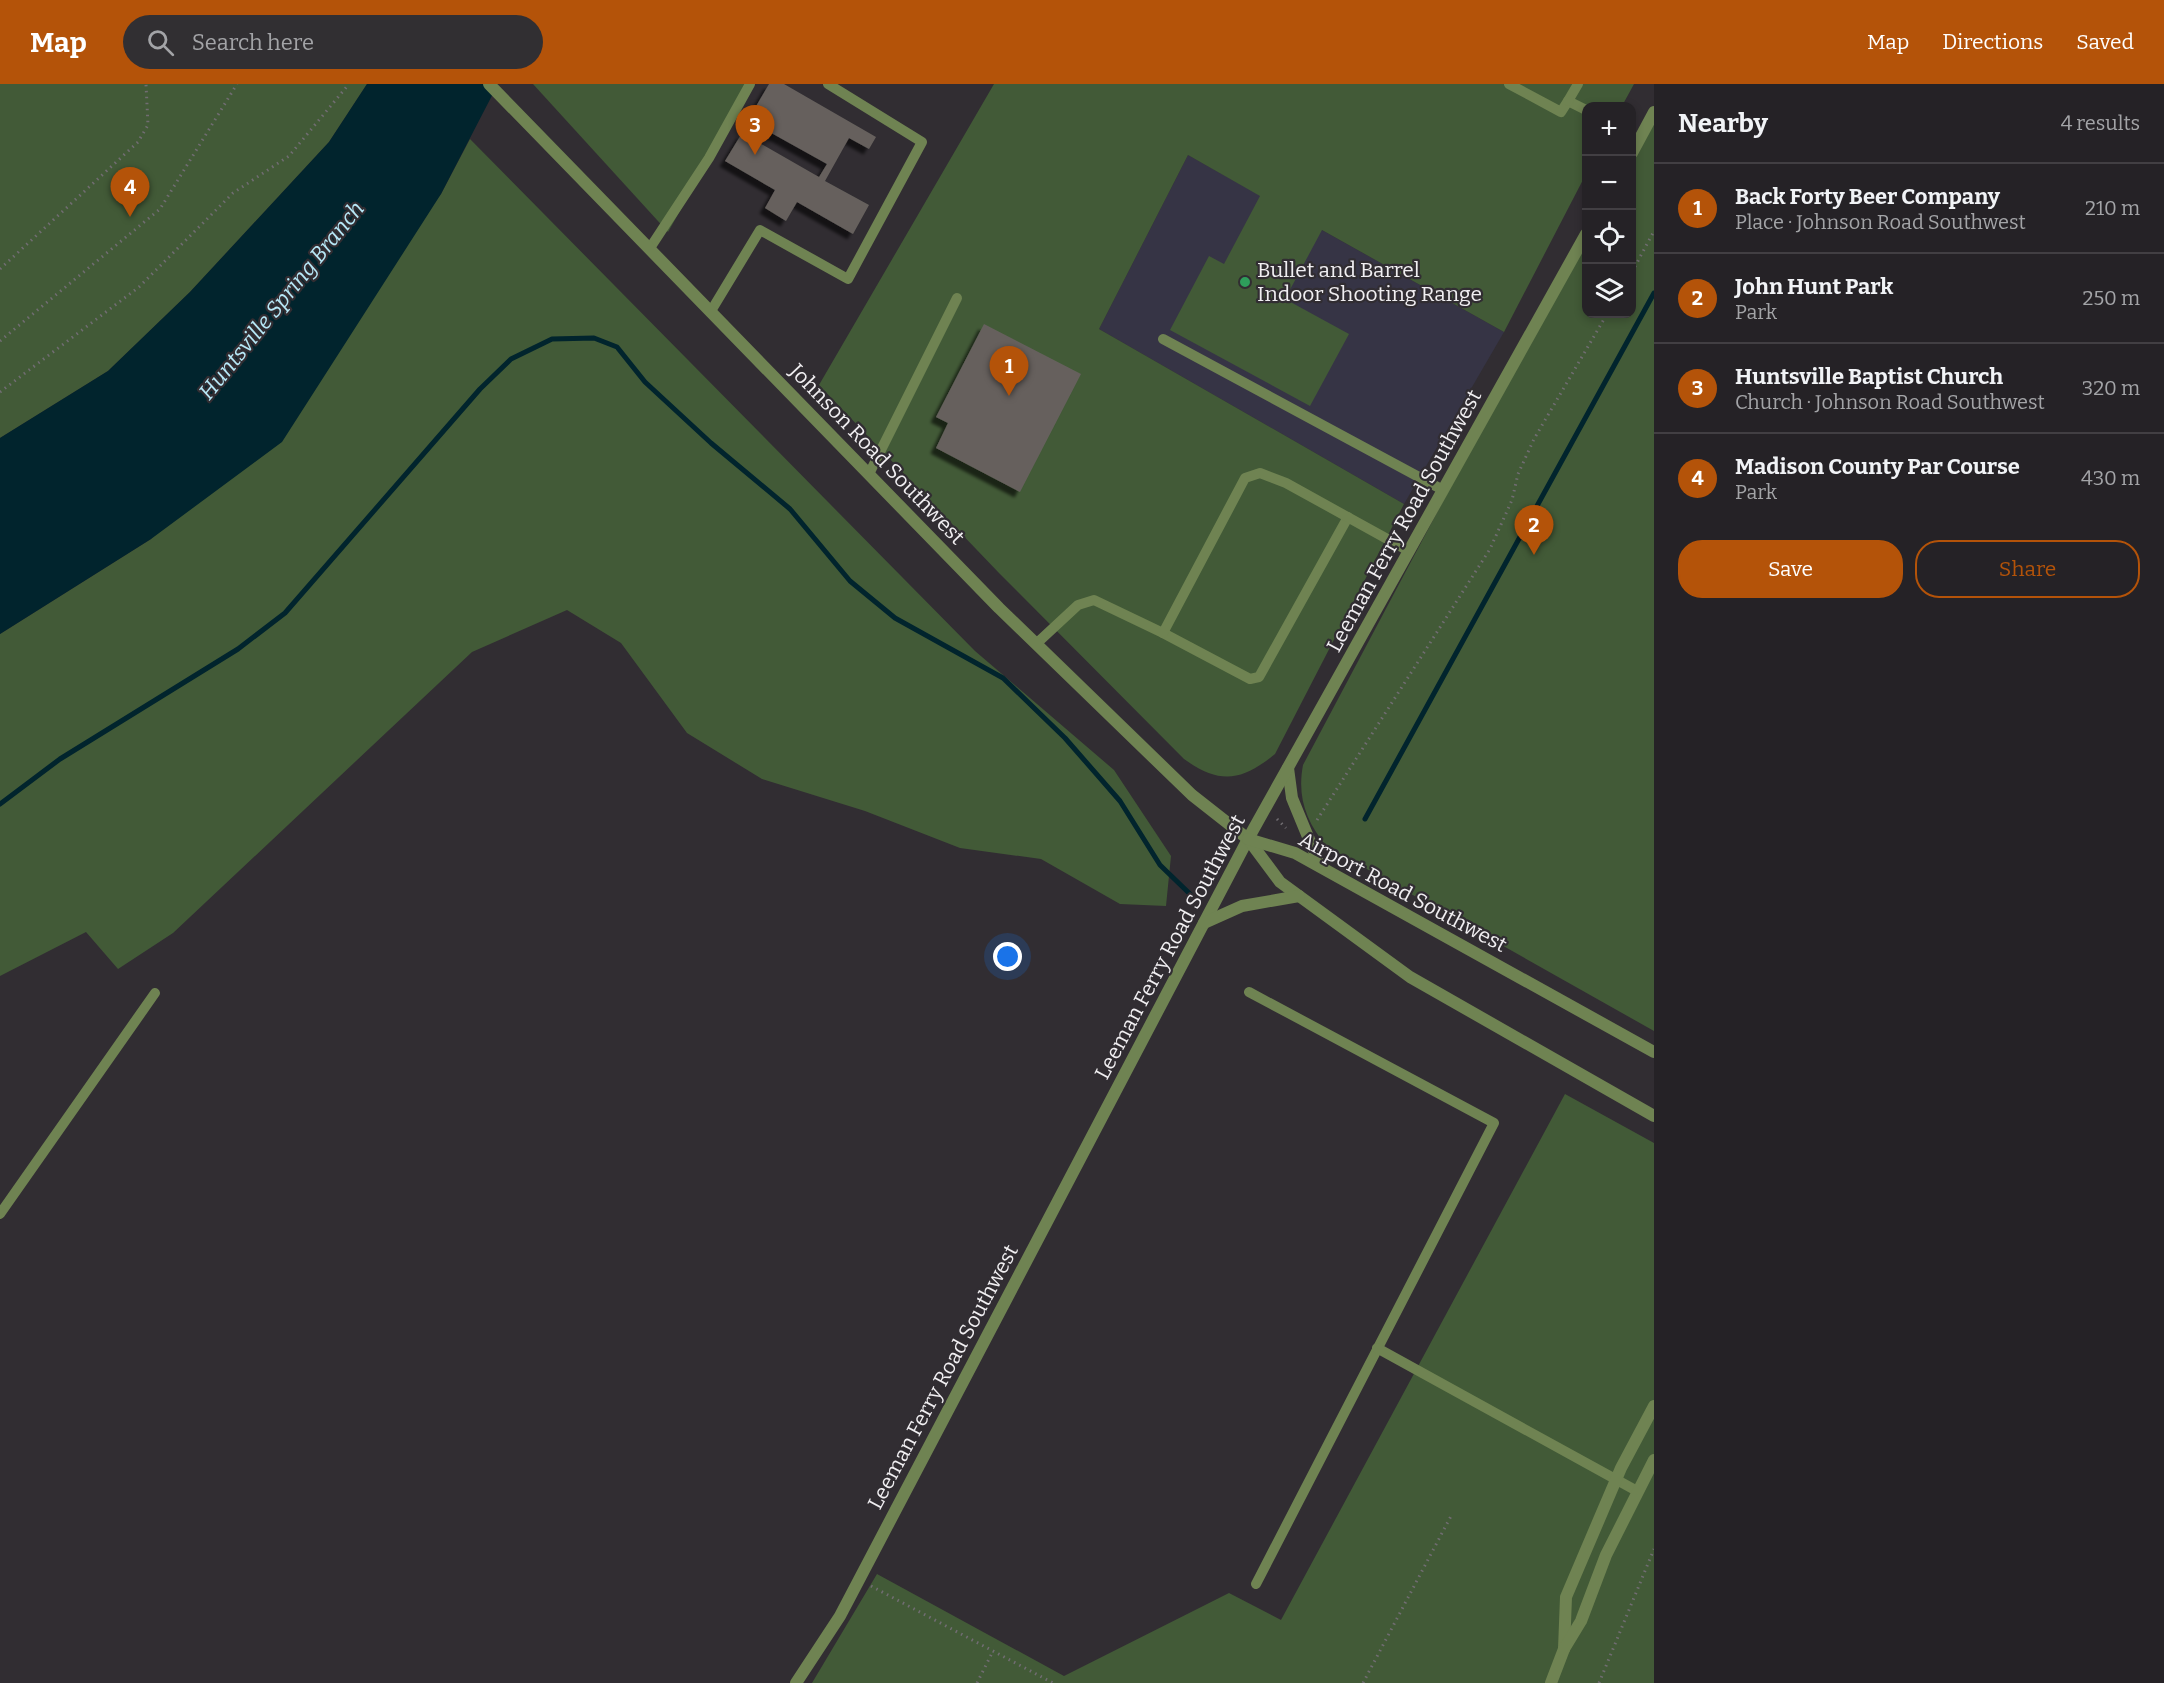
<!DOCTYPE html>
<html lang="en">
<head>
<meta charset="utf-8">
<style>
	body { margin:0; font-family:Bitter,serif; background:#312f32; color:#f1f3f6 }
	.controls { position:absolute; right:18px; top:18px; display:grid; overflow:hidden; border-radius:12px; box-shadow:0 3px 9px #0003 }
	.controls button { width:54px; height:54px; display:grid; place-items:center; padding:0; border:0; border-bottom:2px solid #423f43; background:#252226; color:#f1f3f6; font:30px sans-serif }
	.you { position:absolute; left:1008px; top:873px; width:21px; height:21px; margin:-15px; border:4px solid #fff; border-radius:50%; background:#1a73e8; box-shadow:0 0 0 9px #1a73e833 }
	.badge { display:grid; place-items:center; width:39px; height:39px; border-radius:50%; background:#b45309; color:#fff; font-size:20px; font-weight:700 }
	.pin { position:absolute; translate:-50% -50px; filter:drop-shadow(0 2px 3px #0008) }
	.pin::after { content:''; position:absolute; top:32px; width:21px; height:18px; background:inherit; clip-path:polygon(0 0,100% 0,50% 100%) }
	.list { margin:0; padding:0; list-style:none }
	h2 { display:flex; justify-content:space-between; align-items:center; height:78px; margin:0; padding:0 24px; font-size:26px }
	h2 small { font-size:20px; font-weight:400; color:#a3a4a7 }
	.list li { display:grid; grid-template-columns:39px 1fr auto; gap:18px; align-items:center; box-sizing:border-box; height:90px; padding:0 24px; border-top:2px solid #423f43 }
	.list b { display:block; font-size:22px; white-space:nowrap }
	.list p { margin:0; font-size:20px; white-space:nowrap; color:#a3a4a7 }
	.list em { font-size:20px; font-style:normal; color:#a3a4a7 }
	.actions { display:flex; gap:12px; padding:18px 24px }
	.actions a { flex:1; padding:14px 0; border:2px solid #b45309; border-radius:24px; text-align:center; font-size:21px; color:#b45309 }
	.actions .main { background:#b45309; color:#fff }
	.icon { flex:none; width:33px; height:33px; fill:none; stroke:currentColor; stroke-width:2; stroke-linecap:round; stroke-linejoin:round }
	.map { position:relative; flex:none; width:1654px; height:1599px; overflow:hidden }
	header { display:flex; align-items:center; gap:36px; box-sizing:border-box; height:84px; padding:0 30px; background:#b45309; color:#fff }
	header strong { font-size:28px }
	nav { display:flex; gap:33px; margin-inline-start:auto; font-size:21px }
	.search { width:420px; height:54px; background:#312f32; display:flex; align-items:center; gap:15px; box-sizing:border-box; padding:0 21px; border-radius:33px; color:#a3a4a7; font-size:22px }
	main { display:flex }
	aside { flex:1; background:#252226 }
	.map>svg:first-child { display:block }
	.commercial { fill:#363445 }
	.green { fill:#425a37 }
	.water { fill:#01242d }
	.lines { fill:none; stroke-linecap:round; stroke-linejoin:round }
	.stream { stroke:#01242d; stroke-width:5 }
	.building { fill:#66615d; filter:url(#shadow) }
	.path { stroke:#716d72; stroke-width:3; stroke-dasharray:1.5 4.5; stroke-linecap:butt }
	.service { stroke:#6f8352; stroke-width:10 }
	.minor { stroke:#6f8352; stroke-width:12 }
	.tertiary { stroke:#6f8352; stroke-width:12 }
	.leisure-dot { fill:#2e9e5b; stroke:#312d32; stroke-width:2 }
	.labels { text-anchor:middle; stroke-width:4.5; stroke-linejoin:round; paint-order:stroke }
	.poi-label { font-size:21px; fill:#f1eff2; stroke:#312d32; text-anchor:start }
	.street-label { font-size:21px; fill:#f1eff2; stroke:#312d32 }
	.water-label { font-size:22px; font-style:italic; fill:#b7e8f7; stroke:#312d32 }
</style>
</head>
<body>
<header>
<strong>Map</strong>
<div class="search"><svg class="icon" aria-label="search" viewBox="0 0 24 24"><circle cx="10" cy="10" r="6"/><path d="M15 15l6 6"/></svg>Search here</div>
<nav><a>Map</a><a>Directions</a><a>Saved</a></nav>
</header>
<main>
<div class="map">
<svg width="1654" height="1599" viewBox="0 0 1654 1599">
	<defs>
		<filter id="shadow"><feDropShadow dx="-5.5" dy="5.5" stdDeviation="1.5" flood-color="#0009"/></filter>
	</defs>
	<rect width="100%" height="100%" fill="#312d32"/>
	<polygon class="commercial" points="1188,71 1504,248 1404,420 1099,245"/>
	<g class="green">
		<polygon points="0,0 367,0 329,58 190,208 108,287 0,354"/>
		<polygon points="533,0 752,0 668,148"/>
		<path d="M994,0H1634L1622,22H1586V90L1504,248L1322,146L1285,215L1349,250L1310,322L1170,246L1209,172L1224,180L1260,112L1188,71L1099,245L1404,420L1275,670C1242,697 1220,701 1184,675L999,489L819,301Z"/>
		<path d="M1654,25V947L1326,762C1306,737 1297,713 1303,681L1586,148V230H1632V66Z"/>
		<polygon points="470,55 975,567 1114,686 1171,772 1166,822 1120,820 1041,775 960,764 865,727 762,695 687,649 621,559 567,526 472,568 173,849 118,885 86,848 0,892 0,550 151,455 441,110"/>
		<polygon points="1565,1010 1654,1059 1654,1599 812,1599 877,1490 1064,1592 1229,1509 1281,1536"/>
	</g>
	<polygon class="water" points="367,0 498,0 441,110 282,358 151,455 0,550 0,354 108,287 190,208 329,58"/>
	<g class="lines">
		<g class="stream">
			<polyline points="0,720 60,675 238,565 285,529 480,305 511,275 552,255 594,254 617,263 645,298 711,359 790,425 850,497 895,534 1003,594 1065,654 1120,717 1160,781 1191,811"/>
			<polyline points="1365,735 1654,209"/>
		</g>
	</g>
	<g class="building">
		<polygon points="769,0 784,0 876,53 869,65 849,54 825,97 869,121 853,150 797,118 786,137 765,124 775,106 725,77 742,49 819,93 827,80 748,36"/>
		<polygon points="984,240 1081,290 1020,408 936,364 948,339 936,333"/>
	</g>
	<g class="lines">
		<g class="path">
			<polyline points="0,185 138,58 148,41 146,0"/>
			<polyline points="1632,188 1654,147"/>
			<polyline points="0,257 160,125 237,0"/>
			<polyline points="0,308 139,203 233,109 289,72 349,0"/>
			<polyline points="1277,735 1286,744"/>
			<polyline points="1317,736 1490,465 1512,416 1518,390 1534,355 1607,230"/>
			<polyline points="871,1502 1053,1599"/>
			<polyline points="977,1599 993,1567"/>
			<polyline points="1363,1599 1451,1432"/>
			<polyline points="1599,1599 1654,1465"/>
		</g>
		<g class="service">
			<polyline points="1509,0 1561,28 1568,17 1586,26"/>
			<polyline points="1568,17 1578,0"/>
			<polyline points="650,164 709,74 750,0"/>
			<polyline points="711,227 760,146 848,195 922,58 828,0"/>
			<polyline points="1163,255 1443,406"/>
			<polyline points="869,390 957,214"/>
			<polyline points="1163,549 1250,595 1259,593 1348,433"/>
			<polyline points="1036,560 1078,521 1094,516 1163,549 1245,394 1260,389 1286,399 1409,467"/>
			<polyline points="1249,908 1494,1039 1256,1500"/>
			<polyline points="0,1130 155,909"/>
			<polyline points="1377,1264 1637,1407"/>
		</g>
		<g class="minor">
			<polyline points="1564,1565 1566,1513 1621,1384 1654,1322"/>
			<polyline points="796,1599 840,1532 1248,755"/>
			<polyline points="1551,1599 1564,1565 1581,1537 1606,1471 1654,1376"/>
		</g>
		<g class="tertiary">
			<polyline points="489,0 999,524 1192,711 1248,755 1280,798 1410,893 1654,1032"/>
			<polyline points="1632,69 1654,28"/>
			<polyline points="1288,684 1292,714 1320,782"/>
			<polyline points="1248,755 1586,150"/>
			<polyline points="1248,755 1295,769 1654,968"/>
			<polyline points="1204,839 1242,822 1299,812"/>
		</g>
	</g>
	<circle class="leisure-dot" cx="1245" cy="198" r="6"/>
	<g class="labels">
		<g class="poi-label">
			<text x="1257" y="193">Bullet and Barrel<tspan x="1257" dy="24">Indoor Shooting Range</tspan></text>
		</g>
		<g class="street-label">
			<text transform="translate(877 370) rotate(46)" y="7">Johnson Road Southwest</text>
			<text transform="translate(1404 437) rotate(-61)" y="7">Leeman Ferry Road Southwest</text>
			<text transform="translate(1403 808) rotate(28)" y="7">Airport Road Southwest</text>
			<text transform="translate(1170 863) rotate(-62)" y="7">Leeman Ferry Road Southwest</text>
			<text transform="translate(943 1293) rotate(-62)" y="7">Leeman Ferry Road Southwest</text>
		</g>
		<g class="water-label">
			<text transform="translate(281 216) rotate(-51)" y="8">Huntsville Spring Branch</text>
		</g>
	</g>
</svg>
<div class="controls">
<button>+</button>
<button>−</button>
<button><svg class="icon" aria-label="locate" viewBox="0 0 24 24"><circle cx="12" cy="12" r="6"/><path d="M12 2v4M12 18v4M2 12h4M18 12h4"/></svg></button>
<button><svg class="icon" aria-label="layers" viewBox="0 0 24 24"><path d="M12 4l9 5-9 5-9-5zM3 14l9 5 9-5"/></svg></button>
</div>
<div class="you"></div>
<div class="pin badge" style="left:1009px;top:312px">1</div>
<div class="pin badge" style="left:1534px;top:471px">2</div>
<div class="pin badge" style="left:755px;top:71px">3</div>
<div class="pin badge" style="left:130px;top:133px">4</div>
</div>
<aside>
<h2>Nearby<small>4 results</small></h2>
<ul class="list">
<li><span class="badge">1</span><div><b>Back Forty Beer Company</b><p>Place · Johnson Road Southwest</p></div><em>210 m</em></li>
<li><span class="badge">2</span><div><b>John Hunt Park</b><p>Park</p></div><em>250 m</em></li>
<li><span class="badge">3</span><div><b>Huntsville Baptist Church</b><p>Church · Johnson Road Southwest</p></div><em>320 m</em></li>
<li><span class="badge">4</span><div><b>Madison County Par Course</b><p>Park</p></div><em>430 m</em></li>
</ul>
<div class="actions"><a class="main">Save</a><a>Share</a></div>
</aside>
</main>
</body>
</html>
